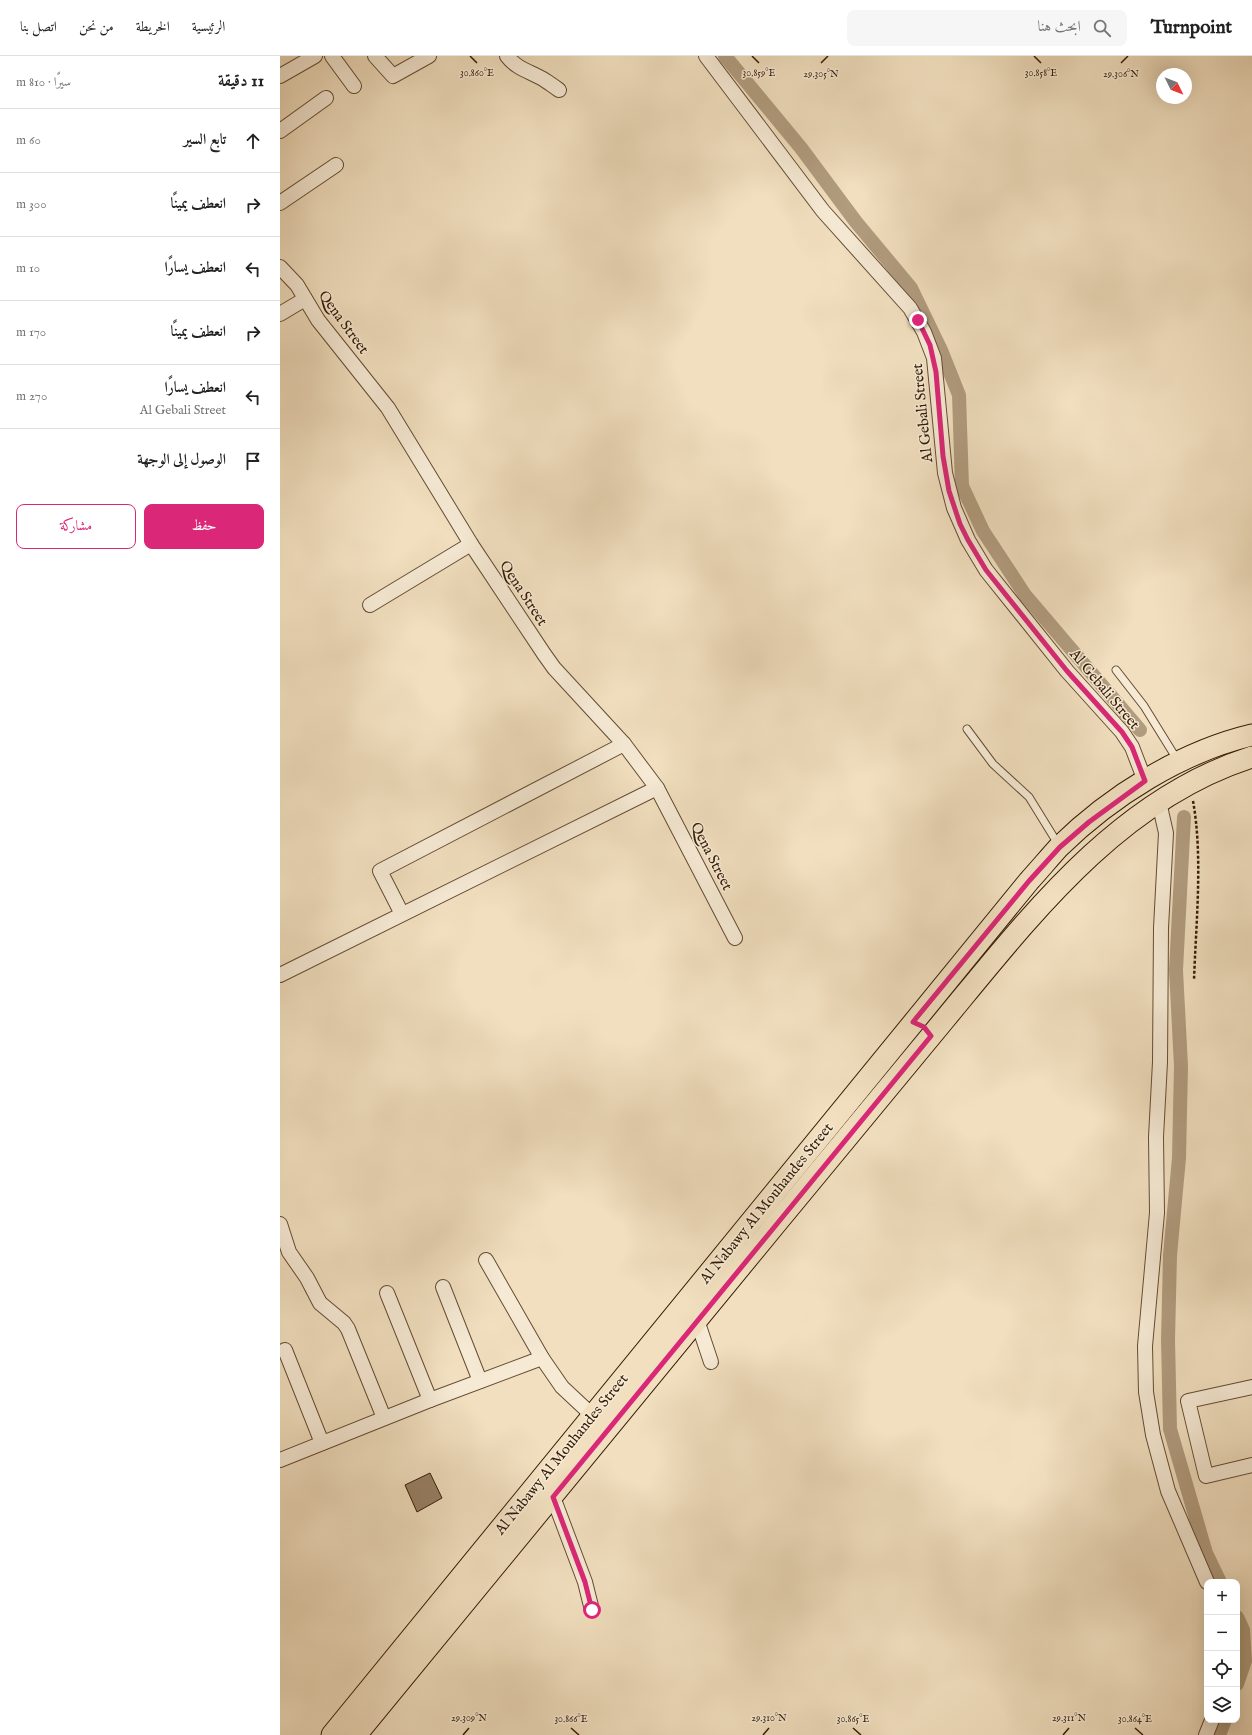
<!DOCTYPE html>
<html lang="ar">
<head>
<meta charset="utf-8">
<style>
	body { margin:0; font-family:"IM FELL English",Amiri,serif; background:#f6f6f6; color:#222; direction:rtl }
	.controls { position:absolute; right:12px; bottom:12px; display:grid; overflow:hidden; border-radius:8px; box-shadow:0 4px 16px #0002 }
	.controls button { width:36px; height:36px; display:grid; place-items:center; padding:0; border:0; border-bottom:1px solid #e0e0e0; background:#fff; color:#222; font:20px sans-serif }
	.compass { position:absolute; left:876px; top:12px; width:36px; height:36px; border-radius:50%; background:#fff; box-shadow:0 4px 16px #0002; rotate:133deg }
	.stop { position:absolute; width:12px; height:12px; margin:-9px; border:3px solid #db2777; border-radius:50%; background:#fff }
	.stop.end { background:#db2777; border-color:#fff; box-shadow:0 1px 4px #0008 }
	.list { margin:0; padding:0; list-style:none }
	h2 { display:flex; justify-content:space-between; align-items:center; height:52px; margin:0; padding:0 16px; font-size:17px }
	h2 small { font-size:13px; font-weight:400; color:#767676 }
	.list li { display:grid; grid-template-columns:26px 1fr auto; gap:12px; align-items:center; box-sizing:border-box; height:64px; padding:0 16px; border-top:1px solid #e0e0e0 }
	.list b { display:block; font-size:15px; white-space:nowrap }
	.list p { margin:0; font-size:13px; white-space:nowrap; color:#767676 }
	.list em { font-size:13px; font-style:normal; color:#767676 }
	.actions { display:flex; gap:8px; padding:12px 16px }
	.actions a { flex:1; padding:9px 0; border:1px solid #db2777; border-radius:8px; text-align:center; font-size:14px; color:#db2777 }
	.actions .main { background:#db2777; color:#fff }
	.icon { flex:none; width:22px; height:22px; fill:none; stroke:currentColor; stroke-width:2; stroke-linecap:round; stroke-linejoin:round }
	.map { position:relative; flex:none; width:972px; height:1679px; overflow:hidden; direction:ltr }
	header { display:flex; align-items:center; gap:24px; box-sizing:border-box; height:56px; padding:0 20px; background:#fff; border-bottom:1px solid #e0e0e0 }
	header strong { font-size:19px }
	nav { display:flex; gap:22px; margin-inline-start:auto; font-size:14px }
	.search { width:280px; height:36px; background:#f6f6f6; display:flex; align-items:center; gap:10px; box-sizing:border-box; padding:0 14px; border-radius:8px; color:#767676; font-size:15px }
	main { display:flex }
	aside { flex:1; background:#fff }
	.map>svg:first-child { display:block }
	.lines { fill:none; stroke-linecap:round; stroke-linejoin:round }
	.canal { stroke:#b19c7f; stroke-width:14 }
	.building { fill:#978165; stroke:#351b04 }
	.lane-casing { stroke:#644c33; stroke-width:9 }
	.street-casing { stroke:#644c33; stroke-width:16 }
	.primary-casing { stroke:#351b04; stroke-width:23 }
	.path { stroke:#351b04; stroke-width:2.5; stroke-dasharray:3 2; stroke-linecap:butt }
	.lane { stroke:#f6ead5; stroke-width:7 }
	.street { stroke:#f6ead5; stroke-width:14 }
	.primary { stroke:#f1dfbf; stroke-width:21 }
	.route { stroke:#db2777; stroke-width:5 }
	.ticks { fill:none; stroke:#351b04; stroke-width:1.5 }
	.labels { text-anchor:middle; stroke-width:3; stroke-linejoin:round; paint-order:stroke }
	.street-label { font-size:15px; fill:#351b04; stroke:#f6ead5 }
	.ticks-label { font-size:10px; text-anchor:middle; fill:#351b04; stroke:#f6ead5; stroke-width:3; stroke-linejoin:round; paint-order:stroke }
</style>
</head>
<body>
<header>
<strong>Turnpoint</strong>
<div class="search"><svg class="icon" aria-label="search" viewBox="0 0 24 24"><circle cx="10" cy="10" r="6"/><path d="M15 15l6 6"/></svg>ابحث هنا</div>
<nav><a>الرئيسية</a><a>الخريطة</a><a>من نحن</a><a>اتصل بنا</a></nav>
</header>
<main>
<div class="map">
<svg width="972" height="1679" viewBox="0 0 972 1679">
	<rect width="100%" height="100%" fill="#f1dfbf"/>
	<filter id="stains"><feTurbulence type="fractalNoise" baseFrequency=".005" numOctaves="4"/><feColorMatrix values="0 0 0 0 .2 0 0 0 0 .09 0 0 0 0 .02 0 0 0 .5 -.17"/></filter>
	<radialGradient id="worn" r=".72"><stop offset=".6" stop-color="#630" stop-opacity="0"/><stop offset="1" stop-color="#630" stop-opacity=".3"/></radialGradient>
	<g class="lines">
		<g class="canal">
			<polyline points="445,0 521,92 576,166 631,232 661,294 679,339 682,430 703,475 745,539 860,674"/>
			<polyline points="904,761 896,914 901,1010 899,1102 890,1199 888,1284 890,1373 926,1497 940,1526"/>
			<polyline points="957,1561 963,1574 965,1605 957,1628"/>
			<polyline points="939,1679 945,1664"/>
		</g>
	</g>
	<polygon class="building" points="150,1417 162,1442 137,1456 125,1429"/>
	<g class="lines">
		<g class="lane-casing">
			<g id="lane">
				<polyline points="836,614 864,650 898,705"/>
				<polyline points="687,673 713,708 749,741 778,788"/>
			</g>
		</g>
		<g class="street-casing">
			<g id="street">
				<polyline points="52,0 74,30"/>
				<polyline points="95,0 113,20 149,0"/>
				<path d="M227,0C237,13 249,15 263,23C268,26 273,30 279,34"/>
				<polyline points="426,0 543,155 630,252 644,276 654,302 665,417 674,452 688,484 706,514 787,615 842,676 852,691 865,725"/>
				<polyline points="0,20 35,0"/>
				<polyline points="0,75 46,42"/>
				<polyline points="0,147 56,109"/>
				<polyline points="0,211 17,229 38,264 108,352 191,488 264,598 274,612 344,688 377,732 455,882"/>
				<polyline points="0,258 25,243"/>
				<polyline points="90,549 191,488"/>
				<polyline points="879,746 886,777 881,872 880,1006 876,1081 877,1157 865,1290 866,1336 873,1379 888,1435 927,1526"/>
				<polyline points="122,858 100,815 344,688"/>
				<polyline points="0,919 377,732"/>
				<polyline points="0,1168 9,1196 27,1222 40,1247 64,1267 68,1273 104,1362"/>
				<polyline points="206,1204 262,1302"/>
				<polyline points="163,1231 200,1325"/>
				<polyline points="107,1237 150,1344"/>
				<polyline points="417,1264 431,1306"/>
				<polyline points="5,1294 42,1387"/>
				<polyline points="972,1331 908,1345 926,1420 972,1409"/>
				<polyline points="0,1404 150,1344 262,1302 282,1331 313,1360"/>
				<polyline points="273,1441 305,1526 312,1554"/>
				<polyline points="926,1679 932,1664"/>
			</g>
		</g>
		<g class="primary-casing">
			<g id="primary">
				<path d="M52,1679L749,825C759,814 769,802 779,791C831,740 901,696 972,679"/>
				<path d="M76,1679C216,1510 355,1340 494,1170C551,1101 608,1032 665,963C751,859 839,743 972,701"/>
			</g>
		</g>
		<path class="path" d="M913,745C923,800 916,867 914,924"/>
		<use href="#lane" class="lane"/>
		<use href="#street" class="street"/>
		<use href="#primary" class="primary"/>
	</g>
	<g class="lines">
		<polyline class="route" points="312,1554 305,1526 273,1441 651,980 644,971 633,966 749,825 780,791 809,766 865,725 852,691 842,676 787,615 706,514 688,484 680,468 669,435 663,400 656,316 650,289 638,264"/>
	</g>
	<path class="ticks" d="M190,0L197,7M472,0L479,7M754,0L761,7M541,7L548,0M841,7L848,0M291,1672L299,1679M573,1672L581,1679M855,1672L863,1679M183,1679L189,1672M483,1679L489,1672M783,1679L789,1672"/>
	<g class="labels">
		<g class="street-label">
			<text transform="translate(64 266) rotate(54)" y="5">Qena Street</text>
			<text transform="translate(642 357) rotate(-96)" y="5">Al Gebali Street</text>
			<text transform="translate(244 537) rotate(57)" y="5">Qena Street</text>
			<text transform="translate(825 633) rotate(50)" y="5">Al Gebali Street</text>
			<text transform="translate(432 800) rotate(63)" y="5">Qena Street</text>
			<text transform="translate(486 1147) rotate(-51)" y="5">Al Nabawy Al Mouhandes Street</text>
			<text transform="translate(281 1398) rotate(-51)" y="5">Al Nabawy Al Mouhandes Street</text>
		</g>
	</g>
	<g class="ticks-label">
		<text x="197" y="20">30.860°E</text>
		<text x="479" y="20">30.859°E</text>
		<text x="761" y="20">30.858°E</text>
		<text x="541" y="21">29.305°N</text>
		<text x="841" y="21">29.306°N</text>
		<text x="189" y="1665">29.309°N</text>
		<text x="489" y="1665">29.310°N</text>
		<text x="789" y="1665">29.311°N</text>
		<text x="291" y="1666">30.866°E</text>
		<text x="573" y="1666">30.865°E</text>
		<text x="855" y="1666">30.864°E</text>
	</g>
	<rect width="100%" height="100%" filter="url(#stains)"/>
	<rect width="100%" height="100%" fill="url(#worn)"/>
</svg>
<div class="controls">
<button>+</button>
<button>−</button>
<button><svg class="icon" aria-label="locate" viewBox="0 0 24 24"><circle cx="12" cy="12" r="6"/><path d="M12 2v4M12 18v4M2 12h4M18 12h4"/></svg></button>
<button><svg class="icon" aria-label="layers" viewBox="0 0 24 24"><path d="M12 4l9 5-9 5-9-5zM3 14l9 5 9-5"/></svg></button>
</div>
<svg class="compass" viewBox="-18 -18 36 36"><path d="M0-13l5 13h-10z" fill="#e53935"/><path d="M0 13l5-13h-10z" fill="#767676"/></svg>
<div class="stop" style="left:312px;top:1554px"></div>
<div class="stop end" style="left:638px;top:264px"></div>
</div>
<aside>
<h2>11 دقيقة<small>سيرًا · 810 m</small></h2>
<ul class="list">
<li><svg class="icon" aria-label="ahead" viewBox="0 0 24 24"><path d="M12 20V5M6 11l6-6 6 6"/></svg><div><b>تابع السير</b></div><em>60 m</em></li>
<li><svg class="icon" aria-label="right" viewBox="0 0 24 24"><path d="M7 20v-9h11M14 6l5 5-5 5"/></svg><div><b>انعطف يمينًا</b></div><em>300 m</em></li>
<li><svg class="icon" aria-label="left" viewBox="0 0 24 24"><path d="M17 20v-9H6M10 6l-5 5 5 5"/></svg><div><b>انعطف يسارًا</b></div><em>10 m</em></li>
<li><svg class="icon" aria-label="right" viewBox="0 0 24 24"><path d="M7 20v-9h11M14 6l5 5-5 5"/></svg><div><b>انعطف يمينًا</b></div><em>170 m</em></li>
<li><svg class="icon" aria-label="left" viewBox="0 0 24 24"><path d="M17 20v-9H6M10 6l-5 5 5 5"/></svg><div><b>انعطف يسارًا</b><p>Al Gebali Street</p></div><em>270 m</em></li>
<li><svg class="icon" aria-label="arrive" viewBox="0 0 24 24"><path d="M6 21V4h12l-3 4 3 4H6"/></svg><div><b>الوصول إلى الوجهة</b></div></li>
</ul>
<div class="actions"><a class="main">حفظ</a><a>مشاركة</a></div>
</aside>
</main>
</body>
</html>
